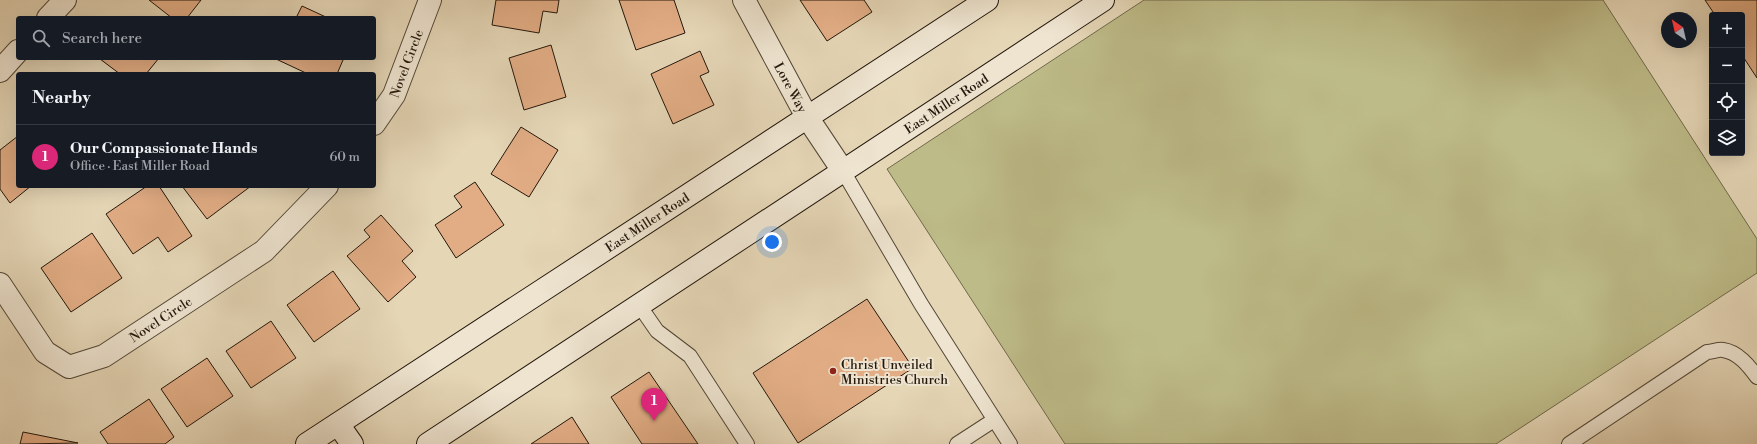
<!DOCTYPE html>
<html lang="en">
<head>
<meta charset="utf-8">
<style>
	body { margin:0; font-family:"Libre Bodoni",serif; background:#242831; color:#f1f3f6 }
	.controls { position:absolute; right:12px; top:12px; display:grid; overflow:hidden; border-radius:4px; box-shadow:0 4px 16px #0002 }
	.controls button { width:36px; height:36px; display:grid; place-items:center; padding:0; border:0; border-bottom:1px solid #363941; background:#171b24; color:#f1f3f6; font:20px sans-serif }
	.compass { position:absolute; left:1661px; top:12px; width:36px; height:36px; border-radius:50%; background:#171b24; box-shadow:0 4px 16px #0002; rotate:326deg }
	.you { position:absolute; left:772px; top:242px; width:14px; height:14px; margin:-10px; border:3px solid #fff; border-radius:50%; background:#1a73e8; box-shadow:0 0 0 6px #1a73e833 }
	.badge { display:grid; place-items:center; width:26px; height:26px; border-radius:50%; background:#db2777; color:#fff; font-size:13px; font-weight:700 }
	.pin { position:absolute; translate:-50% -33px; filter:drop-shadow(0 1px 2px #0008) }
	.pin::after { content:''; position:absolute; top:21px; width:14px; height:12px; background:inherit; clip-path:polygon(0 0,100% 0,50% 100%) }
	.list { margin:0; padding:0; list-style:none }
	h2 { display:flex; justify-content:space-between; align-items:center; height:52px; margin:0; padding:0 16px; font-size:17px }
	h2 small { font-size:13px; font-weight:400; color:#9ea1a6 }
	.list li { display:grid; grid-template-columns:26px 1fr auto; gap:12px; align-items:center; box-sizing:border-box; height:64px; padding:0 16px; border-top:1px solid #363941 }
	.list b { display:block; font-size:15px; white-space:nowrap }
	.list p { margin:0; font-size:13px; white-space:nowrap; color:#9ea1a6 }
	.list em { font-size:13px; font-style:normal; color:#9ea1a6 }
	.icon { flex:none; width:22px; height:22px; fill:none; stroke:currentColor; stroke-width:2; stroke-linecap:round; stroke-linejoin:round }
	.map { position:relative; flex:none; width:1757px; height:444px; overflow:hidden }
	.search { position:absolute; background:#171b24; box-shadow:0 4px 16px #0002; left:16px; top:16px; width:360px; height:44px; display:flex; align-items:center; gap:10px; box-sizing:border-box; padding:0 14px; border-radius:4px; color:#9ea1a6; font-size:15px }
	.panel { position:absolute; background:#171b24; box-shadow:0 4px 16px #0002; left:16px; top:72px; width:360px; height:116px; border-radius:4px }
	.map>svg:first-child { display:block }
	.green { fill:#bdbb88; stroke:#70694a }
	.building { fill:#e2ad85; stroke:#22170b }
	.lines { fill:none; stroke-linecap:round; stroke-linejoin:round }
	.lane-casing { stroke:#534736; stroke-width:16 }
	.street-casing { stroke:#534736; stroke-width:24 }
	.secondary-casing { stroke:#22170b; stroke-width:24 }
	.lane { stroke:#eee4d0; stroke-width:14 }
	.street { stroke:#eee4d0; stroke-width:22 }
	.secondary { stroke:#eee4d0; stroke-width:22 }
	.poi-dot { fill:#8f2418; stroke:#eee4d0; stroke-width:1.5 }
	.labels { text-anchor:middle; stroke-width:4; stroke-linejoin:round; paint-order:stroke }
	.street-label { font-size:13px; fill:#22170b; stroke:#eee4d0 }
	.poi-label { font-size:13px; fill:#22170b; stroke:#eee4d0; text-anchor:start }
</style>
</head>
<body>
<div class="map">
<svg width="1757" height="444" viewBox="0 0 1757 444">
	<rect width="100%" height="100%" fill="#e5d6b6"/>
	<filter id="stains"><feTurbulence type="fractalNoise" baseFrequency=".005" numOctaves="4"/><feColorMatrix values="0 0 0 0 .2 0 0 0 0 .09 0 0 0 0 .02 0 0 0 .5 -.17"/></filter>
	<radialGradient id="worn" r=".72"><stop offset=".6" stop-color="#630" stop-opacity="0"/><stop offset="1" stop-color="#630" stop-opacity=".3"/></radialGradient>
	<polygon class="green" points="1144,0 1603,0 1757,239 1757,273 1496,444 1065,444 887,169"/>
	<g class="building">
		<polygon points="149,0 201,0 187,18 172,18"/>
		<polygon points="496,0 559,0 557,13 543,11 539,33 492,25"/>
		<polygon points="619,0 674,0 685,33 636,50"/>
		<polygon points="800,0 864,0 872,12 827,41"/>
		<polygon points="1705,0 1757,0 1757,78 1742,55 1742,15 1715,15"/>
		<polygon points="302,6 328,18 296,18"/>
		<polygon points="551,45 566,97 524,110 509,58"/>
		<polygon points="700,51 709,72 700,76 714,105 673,124 651,74"/>
		<polygon points="101,58 159,58 146,74 120,74 100,59"/>
		<polygon points="277,58 340,58 343,60 337,74 308,74 276,59"/>
		<polygon points="521,127 558,150 529,197 491,174"/>
		<polygon points="18,136 18,186 31,186 10,203 0,189 0,150"/>
		<polygon points="475,182 504,225 456,258 435,225 462,207 454,196"/>
		<polygon points="147,186 159,186 192,236 168,252 158,237 133,254 106,214"/>
		<polygon points="182,186 251,186 207,219"/>
		<polygon points="381,215 413,251 402,261 416,277 388,302 347,256 370,237 364,230"/>
		<polygon points="92,233 122,278 71,312 41,268"/>
		<polygon points="333,271 360,309 314,342 287,305"/>
		<polygon points="867,299 913,368 798,443 753,373"/>
		<polygon points="271,321 296,358 251,388 226,351"/>
		<polygon points="207,358 233,396 187,427 161,389"/>
		<polygon points="649,372 698,444 642,444 611,397"/>
		<polygon points="149,399 174,437 165,444 108,444 100,432"/>
		<polygon points="572,417 589,444 531,444"/>
		<polygon points="23,432 78,443 20,444"/>
	</g>
	<g class="lines">
		<g class="lane-casing">
			<g id="lane">
				<polyline points="843,171 921,304 1010,444"/>
				<polyline points="639,305 657,331 690,356 747,444"/>
				<polyline points="957,444 994,420"/>
				<path d="M1569,444L1707,352C1712,352 1719,349 1723,350C1738,352 1749,366 1757,377"/>
			</g>
		</g>
		<g class="street-casing">
			<g id="street">
				<path id="s1" d="M744,0L807,117L843,171"/>
				<polyline points="48,18 65,0"/>
				<polyline points="0,71 18,51"/>
				<path id="s2" d="M374,124L394,95L430,0"/>
				<path id="s3" d="M0,284L45,352L69,367L104,356L264,251L327,186"/>
			</g>
		</g>
		<g class="secondary-casing">
			<g id="secondary">
				<polyline points="338,424 352,444"/>
				<path id="s4" d="M307,444L987,0"/>
				<path id="s5" d="M428,444L1103,0"/>
			</g>
		</g>
		<use href="#lane" class="lane"/>
		<use href="#street" class="street"/>
		<use href="#secondary" class="secondary"/>
	</g>
	<circle class="poi-dot" cx="833" cy="371" r="4"/>
	<g class="labels">
		<g class="street-label">
			<text dy="5" stroke="none"><textPath href="#s2" startOffset="69">Novel Circle</textPath></text>
			<text dy="5" stroke="none"><textPath href="#s1" startOffset="99">Lore Way</textPath></text>
			<text dy="5" stroke="none"><textPath href="#s5" startOffset="620">East Miller Road</textPath></text>
			<text dy="5" stroke="none"><textPath href="#s4" startOffset="406">East Miller Road</textPath></text>
			<text dy="5" stroke="none"><textPath href="#s3" startOffset="214">Novel Circle</textPath></text>
		</g>
		<g class="poi-label">
			<text x="841" y="369">Christ Unveiled<tspan x="841" dy="15">Ministries Church</tspan></text>
		</g>
	</g>
	<rect width="100%" height="100%" filter="url(#stains)"/>
	<rect width="100%" height="100%" fill="url(#worn)"/>
</svg>
<div class="controls">
<button>+</button>
<button>−</button>
<button><svg class="icon" aria-label="locate" viewBox="0 0 24 24"><circle cx="12" cy="12" r="6"/><path d="M12 2v4M12 18v4M2 12h4M18 12h4"/></svg></button>
<button><svg class="icon" aria-label="layers" viewBox="0 0 24 24"><path d="M12 4l9 5-9 5-9-5zM3 14l9 5 9-5"/></svg></button>
</div>
<svg class="compass" viewBox="-18 -18 36 36"><path d="M0-13l5 13h-10z" fill="#e53935"/><path d="M0 13l5-13h-10z" fill="#9ea1a6"/></svg>
<div class="you"></div>
<div class="pin badge" style="left:654px;top:421px">1</div>
<div class="search"><svg class="icon" aria-label="search" viewBox="0 0 24 24"><circle cx="10" cy="10" r="6"/><path d="M15 15l6 6"/></svg>Search here</div>
<section class="panel">
<h2>Nearby<small></small></h2>
<ul class="list">
<li><span class="badge">1</span><div><b>Our Compassionate Hands</b><p>Office · East Miller Road</p></div><em>60 m</em></li>
</ul>
</section>
</div>
</body>
</html>
